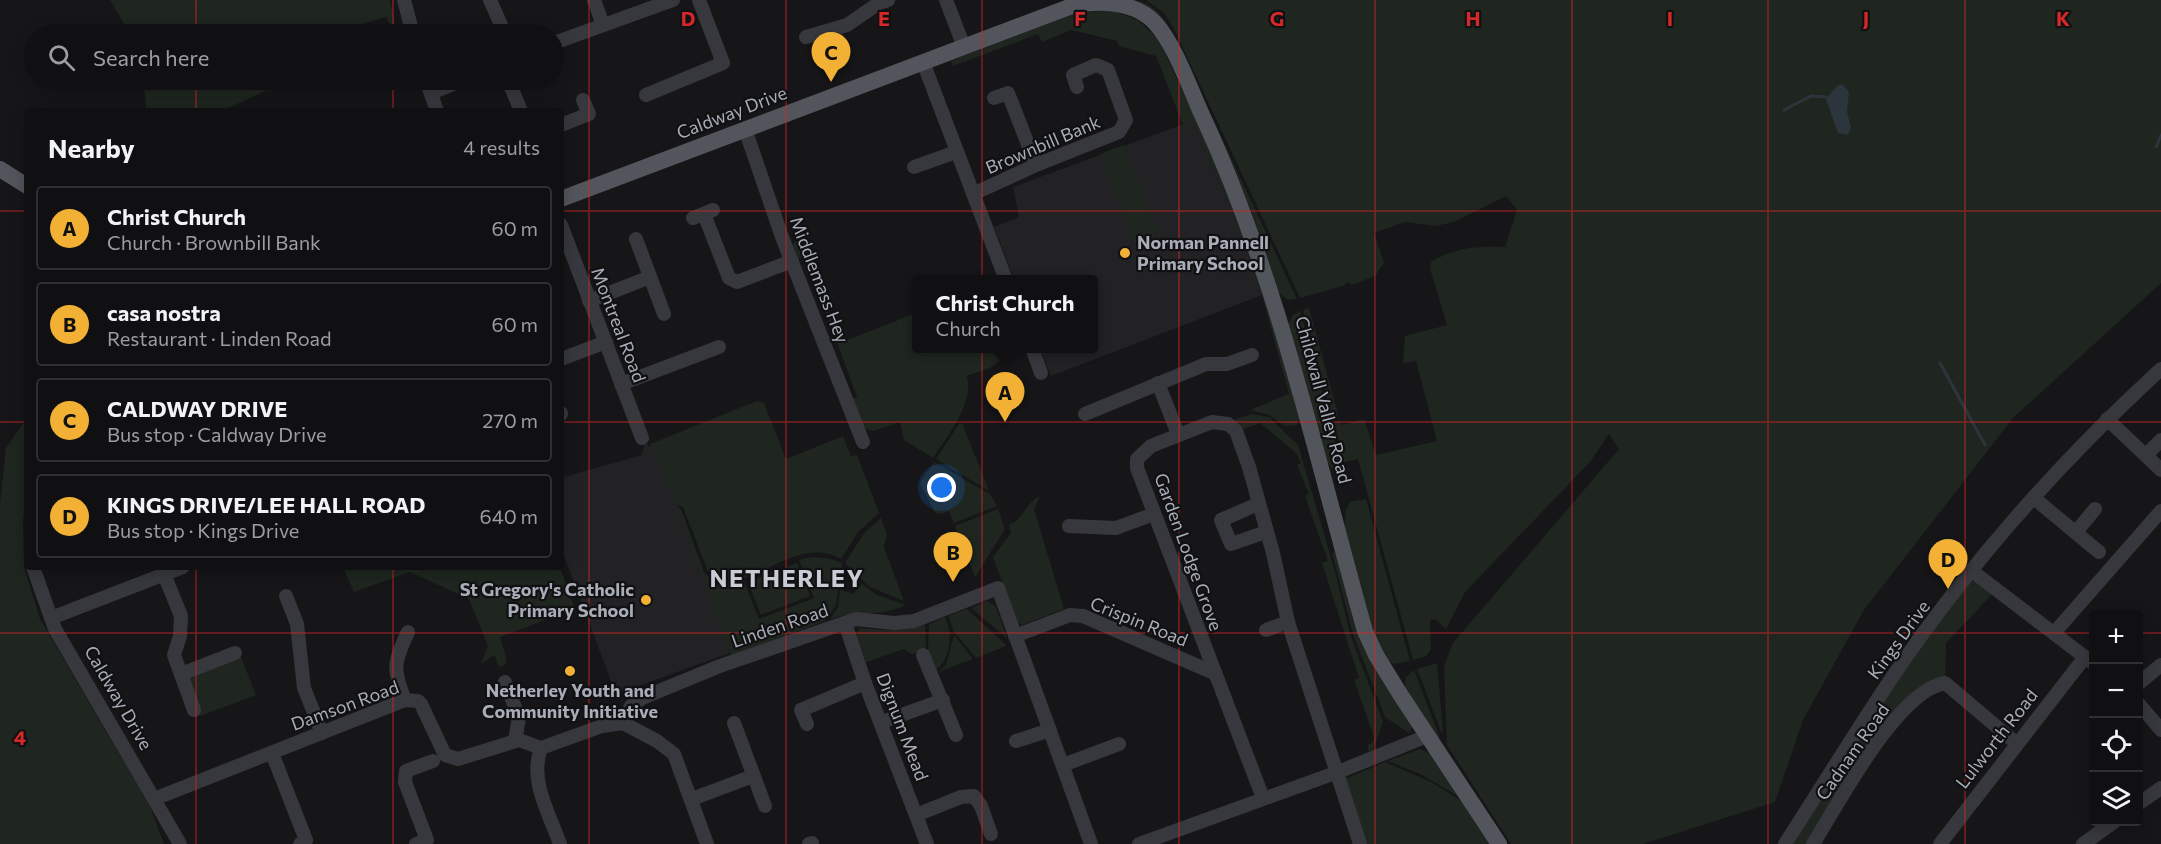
<!DOCTYPE html>
<html lang="en">
<head>
<meta charset="utf-8">
<style>
	body { margin:0; font-family:Commissioner,sans-serif; background:#19191b; color:#f1f3f6 }
	.controls { position:absolute; right:18px; bottom:18px; display:grid; overflow:hidden; border-radius:6px; box-shadow:0 3px 15px #0003 }
	.controls button { width:54px; height:54px; display:grid; place-items:center; padding:0; border:0; border-bottom:2px solid #303032; background:#101012; color:#f1f3f6; font:30px sans-serif }
	.you { position:absolute; left:942px; top:488px; width:21px; height:21px; margin:-15px; border:4px solid #fff; border-radius:50%; background:#1a73e8; box-shadow:0 0 0 9px #1a73e833 }
	.badge { display:grid; place-items:center; width:39px; height:39px; border-radius:50%; background:#f2b134; color:#111; font-size:20px; font-weight:700 }
	.pin { position:absolute; translate:-50% -50px; filter:drop-shadow(0 2px 3px #0008) }
	.pin::after { content:''; position:absolute; top:32px; width:21px; height:18px; background:inherit; clip-path:polygon(0 0,100% 0,50% 100%) }
	.popup { position:absolute; left:912px; top:275px; width:186px; height:78px; box-sizing:border-box; display:grid; place-content:center; border-radius:6px; background:#101012; filter:drop-shadow(0 2px 4px #0005); font-size:20px; white-space:nowrap; color:#9c9d9f }
	.popup b { font-size:22px; color:#f1f3f6 }
	.popup::after { content:''; position:absolute; left:50%; top:100%; margin-left:-12px; border:12px solid transparent; border-top-color:#101012 }
	.list { margin:0; padding:0; list-style:none }
	h2 { display:flex; justify-content:space-between; align-items:center; height:78px; margin:0; padding:0 24px; font-size:26px }
	h2 small { font-size:20px; font-weight:400; color:#9c9d9f }
	.list li { display:grid; grid-template-columns:39px 1fr auto; gap:18px; align-items:center; box-sizing:border-box; height:84px; margin:0 12px 12px; padding:0 12px; border:2px solid #303032; border-radius:6px }
	.list b { display:block; font-size:22px; white-space:nowrap }
	.list p { margin:0; font-size:20px; white-space:nowrap; color:#9c9d9f }
	.list em { font-size:20px; font-style:normal; color:#9c9d9f }
	.icon { flex:none; width:33px; height:33px; fill:none; stroke:currentColor; stroke-width:2; stroke-linecap:round; stroke-linejoin:round }
	.map { position:relative; flex:none; width:2161px; height:844px; overflow:hidden }
	.search { position:absolute; background:#101012; box-shadow:0 3px 15px #0003; left:24px; top:24px; width:540px; height:66px; display:flex; align-items:center; gap:15px; box-sizing:border-box; padding:0 21px; border-radius:33px; color:#9c9d9f; font-size:22px }
	.panel { position:absolute; background:#101012; box-shadow:0 3px 15px #0003; left:24px; top:108px; width:540px; height:462px; border-radius:6px }
	.map>svg:first-child { display:block }
	.built { fill:#222225 }
	.green { fill:#1e261f }
	.water { fill:#2c353c }
	.lines { fill:none; stroke-linecap:round; stroke-linejoin:round }
	.stream { stroke:#2c353c; stroke-width:3 }
	.minor { stroke:#37383d; stroke-width:14 }
	.major { stroke:#53555c; stroke-width:16 }
	.grid { fill:none; stroke:#d62828; stroke-width:1.5; stroke-opacity:0.55 }
	.poi-dot { fill:#f2b134; stroke:#111113; stroke-width:2 }
	.labels { text-anchor:middle; stroke-width:4.5; stroke-linejoin:round; paint-order:stroke }
	.street-label { font-size:18px; fill:#a8adb8; stroke:#111113 }
	.poi-label { font-size:18px; font-weight:bold; fill:#a8adb8; stroke:#111113; text-anchor:start }
	.district-label { font-size:24px; font-weight:bold; letter-spacing:1.5px; fill:#c9ccd4; stroke:#111113 }
	.grid-label { font-size:20px; text-anchor:middle; font-weight:bold; fill:#d62828; stroke:#111113; stroke-width:4.5; stroke-linejoin:round; paint-order:stroke }
</style>
</head>
<body>
<div class="map">
<svg width="2161" height="844" viewBox="0 0 2161 844">
	<rect width="100%" height="100%" fill="#161618"/>
	<g class="built">
		<polygon points="1192,121 1229,205 1262,295 1051,376 1040,349 1094,348 1094,280 1014,279 994,227 1019,217 1013,187"/>
		<polygon points="645,443 654,449 671,485 730,653 616,694 561,548 561,478 642,455"/>
	</g>
	<g class="green">
		<polygon points="110,0 390,0 395,24 390,25 386,17 327,34 130,34"/>
		<path d="M1131,0C1151,0 1163,16 1172,32L1297,299L1288,300L1279,293L1252,212L1204,105Z"/>
		<path d="M1146,0H2161V283L2013,418L1864,610L1803,720L1775,802L1643,844H1511L1447,745L1444,666L1453,643L1619,449L1609,434L1590,462L1465,592L1446,629L1435,619L1430,621L1431,649L1426,656L1413,660L1358,459L1344,462L1334,423L1340,421L1341,425L1364,419L1376,455L1437,441L1416,361L1403,363L1405,336L1447,325L1430,269L1431,262C1456,247 1477,246 1505,247L1517,210L1506,196L1454,222L1436,226L1405,222L1374,233L1384,263L1375,276L1352,285L1348,282L1343,286L1300,298L1174,29L1164,13Z"/>
		<polygon points="1111,10 1138,20 1159,40 1236,207 1301,418 1297,422 1298,425 1285,426 1269,415 1250,410 1289,394 1262,295 1229,205 1192,121 1183,125 1156,56 1119,46 1117,41 1071,30 1042,42 1038,34 953,66 951,61 1073,14"/>
		<polygon points="144,80 288,80 222,111 146,111"/>
		<polygon points="1124,145 1158,233 1134,242 1100,154"/>
		<path d="M796,239L802,243L840,343L916,313V348L1015,349L990,368L967,376C974,404 948,435 933,458L904,440L900,422L874,431L863,428L850,400L857,397L811,271L803,258L798,257L793,246Z"/>
		<polygon points="1309,308 1339,418 1333,420 1303,310"/>
		<polygon points="1300,311 1343,470 1334,473 1326,459 1288,324 1293,315"/>
		<path d="M757,401L764,403L786,459L843,436L851,456L857,455L879,513L858,532L841,559C799,535 759,585 720,581L708,571L683,507L676,504L650,444Z"/>
		<polygon points="1251,414 1269,417 1298,445 1336,575 1350,634 1383,722 1373,750 1369,751 1367,745 1372,743 1374,737 1354,680 1359,678 1322,563 1328,561 1305,496 1309,494 1297,465 1301,463 1296,453 1260,423 1241,430 1234,420"/>
		<polygon points="27,418 27,492 23,521 24,567 40,619 150,807 164,844 0,844 0,504 6,448"/>
		<polygon points="962,423 989,491 936,459 959,424"/>
		<polygon points="934,462 990,494 997,506 954,523 949,511 941,514 935,513 920,483"/>
		<path d="M1040,496L1034,509L1064,609L1022,625L1017,622L993,557L1011,533L1009,525C1023,520 1026,502 1040,496Z"/>
		<polygon points="1366,499 1410,661 1394,664 1386,660 1378,646 1344,529 1346,510 1350,502"/>
		<path d="M677,508L681,509L704,572L712,581L722,585L743,579L759,619L814,598L799,560C814,555 828,557 842,563L836,605L825,621L731,656Z"/>
		<path d="M998,509L1005,529L975,577C968,559 960,543 955,526Z"/>
		<polygon points="881,518 887,534 884,547 904,601 870,587 845,563 864,533"/>
		<polygon points="1337,551 1413,726 1409,733 1385,717 1353,634 1332,553"/>
		<polygon points="797,563 810,596 761,615 748,582"/>
		<polygon points="343,567 560,567 575,609 500,637 506,657 506,664 499,667 494,655 481,664 488,646 469,599 410,572 354,592"/>
		<polygon points="1972,571 1997,589 1946,643 1945,683 1906,706 1816,844 1786,844"/>
		<path d="M862,584L877,595L906,605C881,617 857,611 830,619L838,607L840,590L853,594Z"/>
		<polygon points="987,601 996,607 1007,638 971,608"/>
		<polygon points="967,609 1005,644 1006,646 976,658 954,632 948,616"/>
		<path d="M945,617C953,634 951,657 936,670L928,650L929,624Z"/>
		<path d="M925,625L926,649L912,654L904,649L866,662L856,635L860,628C884,631 902,631 925,625Z"/>
		<polygon points="954,635 973,659 938,672 946,665"/>
		<polygon points="241,657 256,695 200,716 189,679 194,674"/>
		<polygon points="1437,663 1443,732 1442,734 1417,669"/>
		<polygon points="1414,670 1440,738 1436,741 1404,688 1406,677"/>
		<polygon points="1420,749 1431,754 1458,796 1422,775 1388,761"/>
		<polygon points="1385,762 1431,782 1460,800 1490,844 1364,844 1345,779"/>
	</g>
	<polygon class="water" points="1838,85 1843,85 1849,92 1847,112 1851,128 1848,135 1838,133 1826,99"/>
	<g class="lines">
		<g class="stream">
			<polyline points="1784,110 1811,96 1826,97"/>
			<polyline points="2156,147 2161,135"/>
			<polyline points="1940,363 1985,445"/>
		</g>
		<g class="minor">
			<polyline points="404,0 413,34"/>
			<polyline points="490,0 505,34"/>
			<polyline points="594,0 603,25"/>
			<polyline points="946,0 964,47"/>
			<polyline points="806,37 847,25 879,3 888,0"/>
			<polyline points="554,43 673,0"/>
			<polyline points="923,62 1006,280"/>
			<polyline points="426,80 437,111"/>
			<polyline points="508,80 521,111"/>
			<polyline points="431,93 463,80"/>
			<polyline points="646,95 723,63 699,0"/>
			<polyline points="994,98 1008,93 1036,165"/>
			<polyline points="561,125 589,114 583,100"/>
			<polyline points="745,129 782,237 863,442"/>
			<polyline points="914,167 956,152"/>
			<polyline points="973,194 1036,165 1119,132 1126,120 1108,70 1096,65 1073,75 1077,87"/>
			<polyline points="704,214 729,278 737,282 792,261"/>
			<polyline points="693,218 713,210"/>
			<polyline points="561,225 642,438"/>
			<polyline points="636,239 664,314"/>
			<polyline points="589,301 650,277"/>
			<polyline points="1032,348 1041,373"/>
			<polyline points="561,359 606,342"/>
			<polyline points="1158,383 1178,434"/>
			<polyline points="621,384 719,347"/>
			<polyline points="561,413 561,414"/>
			<polyline points="1085,414 1206,364 1227,364 1252,355"/>
			<polyline points="2107,419 2161,470"/>
			<polyline points="2146,455 2161,440"/>
			<polyline points="2035,499 2099,552"/>
			<polyline points="1258,504 1221,520 1231,544 1266,532"/>
			<polyline points="1069,526 1116,528 1154,514"/>
			<polyline points="2076,532 2095,509"/>
			<polyline points="33,567 55,629 180,844"/>
			<polyline points="1972,571 2094,664"/>
			<polyline points="164,574 181,616 180,636 174,655 194,710"/>
			<polyline points="286,596 297,624 304,688 322,733"/>
			<polyline points="51,618 183,567"/>
			<polyline points="845,623 865,683 927,844"/>
			<polyline points="1266,630 1288,622"/>
			<polyline points="2054,633 2161,511"/>
			<polyline points="1015,636 1070,615 1083,616 1214,673"/>
			<polyline points="923,655 956,735"/>
			<polyline points="181,674 235,653"/>
			<polyline points="505,682 519,717 515,741"/>
			<polyline points="2138,684 2161,665"/>
			<path d="M405,700C392,668 394,662 408,632"/>
			<polyline points="2138,703 2161,730"/>
			<polyline points="882,722 943,700"/>
			<polyline points="623,723 631,706 642,698 720,666 856,619 894,623 914,621 998,588 1091,844"/>
			<polyline points="623,723 657,741 674,754 707,844"/>
			<polyline points="734,723 765,806"/>
			<polyline points="807,724 801,710 865,683"/>
			<polyline points="1016,741 1050,730"/>
			<path d="M541,748C529,780 549,813 560,844"/>
			<polyline points="272,753 306,840 300,844"/>
			<polyline points="1063,765 1119,744"/>
			<polyline points="1263,798 1137,468 1137,459 1151,446 1212,422 1228,424 1236,431 1249,467 1273,553 1288,622 1360,844"/>
			<polyline points="154,799 405,700 418,701 421,704 445,755 458,759 519,740 541,748 602,726 623,723"/>
			<polyline points="692,799 753,776"/>
			<polyline points="2138,804 2161,788"/>
			<polyline points="916,815 961,797 974,796 981,806 991,834"/>
			<polyline points="416,844 427,840 405,782 406,771 433,761"/>
			<polyline points="809,844 812,843"/>
			<polyline points="1139,844 1338,772 1427,736"/>
			<path d="M1785,844C1821,788 1856,731 1893,676C1969,564 2062,460 2161,369"/>
			<path d="M1813,844C1839,803 1897,691 1945,683L2016,743"/>
			<polyline points="1940,844 2085,657"/>
			<polyline points="2083,844 2114,822"/>
		</g>
		<g class="major">
			<polyline points="0,169 27,186"/>
			<path d="M561,199L1072,6C1099,0 1136,1 1156,24C1176,47 1190,89 1203,117C1279,281 1316,458 1365,631L1376,655L1400,694L1499,844"/>
		</g>
	</g>
	<path class="grid" d="M196,0V34M393,0V34M589,0V844M786,0V844M982,0V844M1179,0V844M1375,0V844M1572,0V844M1768,0V844M1965,0V844M196,80V111M393,80V111M0,211H27M561,211H2161M0,422H27M561,422H2161M196,567V844M393,567V844M0,633H2094M2138,633H2161"/>
	<g class="poi-dot">
		<circle cx="1125" cy="253" r="6"/>
		<circle cx="646" cy="600" r="6"/>
		<circle cx="570" cy="671" r="6"/>
	</g>
	<g class="labels">
		<g class="street-label">
			<text transform="translate(732 113) rotate(-21)" y="6">Caldway Drive</text>
			<text transform="translate(1043 145) rotate(-23)" y="6">Brownbill Bank</text>
			<text transform="translate(819 280) rotate(69)" y="6">Middlemass Hey</text>
			<text transform="translate(618 325) rotate(69)" y="6">Montreal Road</text>
			<text transform="translate(1323 400) rotate(75)" y="6">Childwall Valley Road</text>
			<text transform="translate(1188 552) rotate(70)" y="6">Garden Lodge Grove</text>
			<text transform="translate(1139 622) rotate(22)" y="6">Crispin Road</text>
			<text transform="translate(780 626) rotate(-19)" y="6">Linden Road</text>
			<text transform="translate(1899 640) rotate(-54)" y="6">Kings Drive</text>
			<text transform="translate(118 698) rotate(60)" y="6">Caldway Drive</text>
			<text transform="translate(345 706) rotate(-20)" y="6">Damson Road</text>
			<text transform="translate(902 727) rotate(69)" y="6">Dignum Mead</text>
			<text transform="translate(1997 739) rotate(-52)" y="6">Lulworth Road</text>
			<text transform="translate(1853 752) rotate(-55)" y="6">Cadnam Road</text>
		</g>
		<g class="poi-label">
			<text x="1137" y="249">Norman Pannell<tspan x="1137" dy="21">Primary School</tspan></text>
			<text x="634" y="596" text-anchor="end">St Gregory's Catholic<tspan x="634" dy="21">Primary School</tspan></text>
			<text x="570" y="697" text-anchor="middle">Netherley Youth and<tspan x="570" dy="21">Community Initiative</tspan></text>
		</g>
		<g class="district-label">
			<text x="787" y="587">NETHERLEY</text>
		</g>
	</g>
	<g class="grid-label">
		<text x="688" y="26">D</text>
		<text x="884" y="26">E</text>
		<text x="1080" y="26">F</text>
		<text x="1277" y="26">G</text>
		<text x="1473" y="26">H</text>
		<text x="1670" y="26">I</text>
		<text x="1866" y="26">J</text>
		<text x="2063" y="26">K</text>
		<text x="20" y="745">4</text>
	</g>
</svg>
<div class="controls">
<button>+</button>
<button>−</button>
<button><svg class="icon" aria-label="locate" viewBox="0 0 24 24"><circle cx="12" cy="12" r="6"/><path d="M12 2v4M12 18v4M2 12h4M18 12h4"/></svg></button>
<button><svg class="icon" aria-label="layers" viewBox="0 0 24 24"><path d="M12 4l9 5-9 5-9-5zM3 14l9 5 9-5"/></svg></button>
</div>
<div class="you"></div>
<div class="pin badge" style="left:1005px;top:422px">A</div>
<div class="popup"><b>Christ Church</b>Church</div>
<div class="pin badge" style="left:953px;top:582px">B</div>
<div class="pin badge" style="left:831px;top:82px">C</div>
<div class="pin badge" style="left:1948px;top:589px">D</div>
<div class="search"><svg class="icon" aria-label="search" viewBox="0 0 24 24"><circle cx="10" cy="10" r="6"/><path d="M15 15l6 6"/></svg>Search here</div>
<section class="panel">
<h2>Nearby<small>4 results</small></h2>
<ul class="list">
<li><span class="badge">A</span><div><b>Christ Church</b><p>Church · Brownbill Bank</p></div><em>60 m</em></li>
<li><span class="badge">B</span><div><b>casa nostra</b><p>Restaurant · Linden Road</p></div><em>60 m</em></li>
<li><span class="badge">C</span><div><b>CALDWAY DRIVE</b><p>Bus stop · Caldway Drive</p></div><em>270 m</em></li>
<li><span class="badge">D</span><div><b>KINGS DRIVE/LEE HALL ROAD</b><p>Bus stop · Kings Drive</p></div><em>640 m</em></li>
</ul>
</section>
</div>
</body>
</html>
